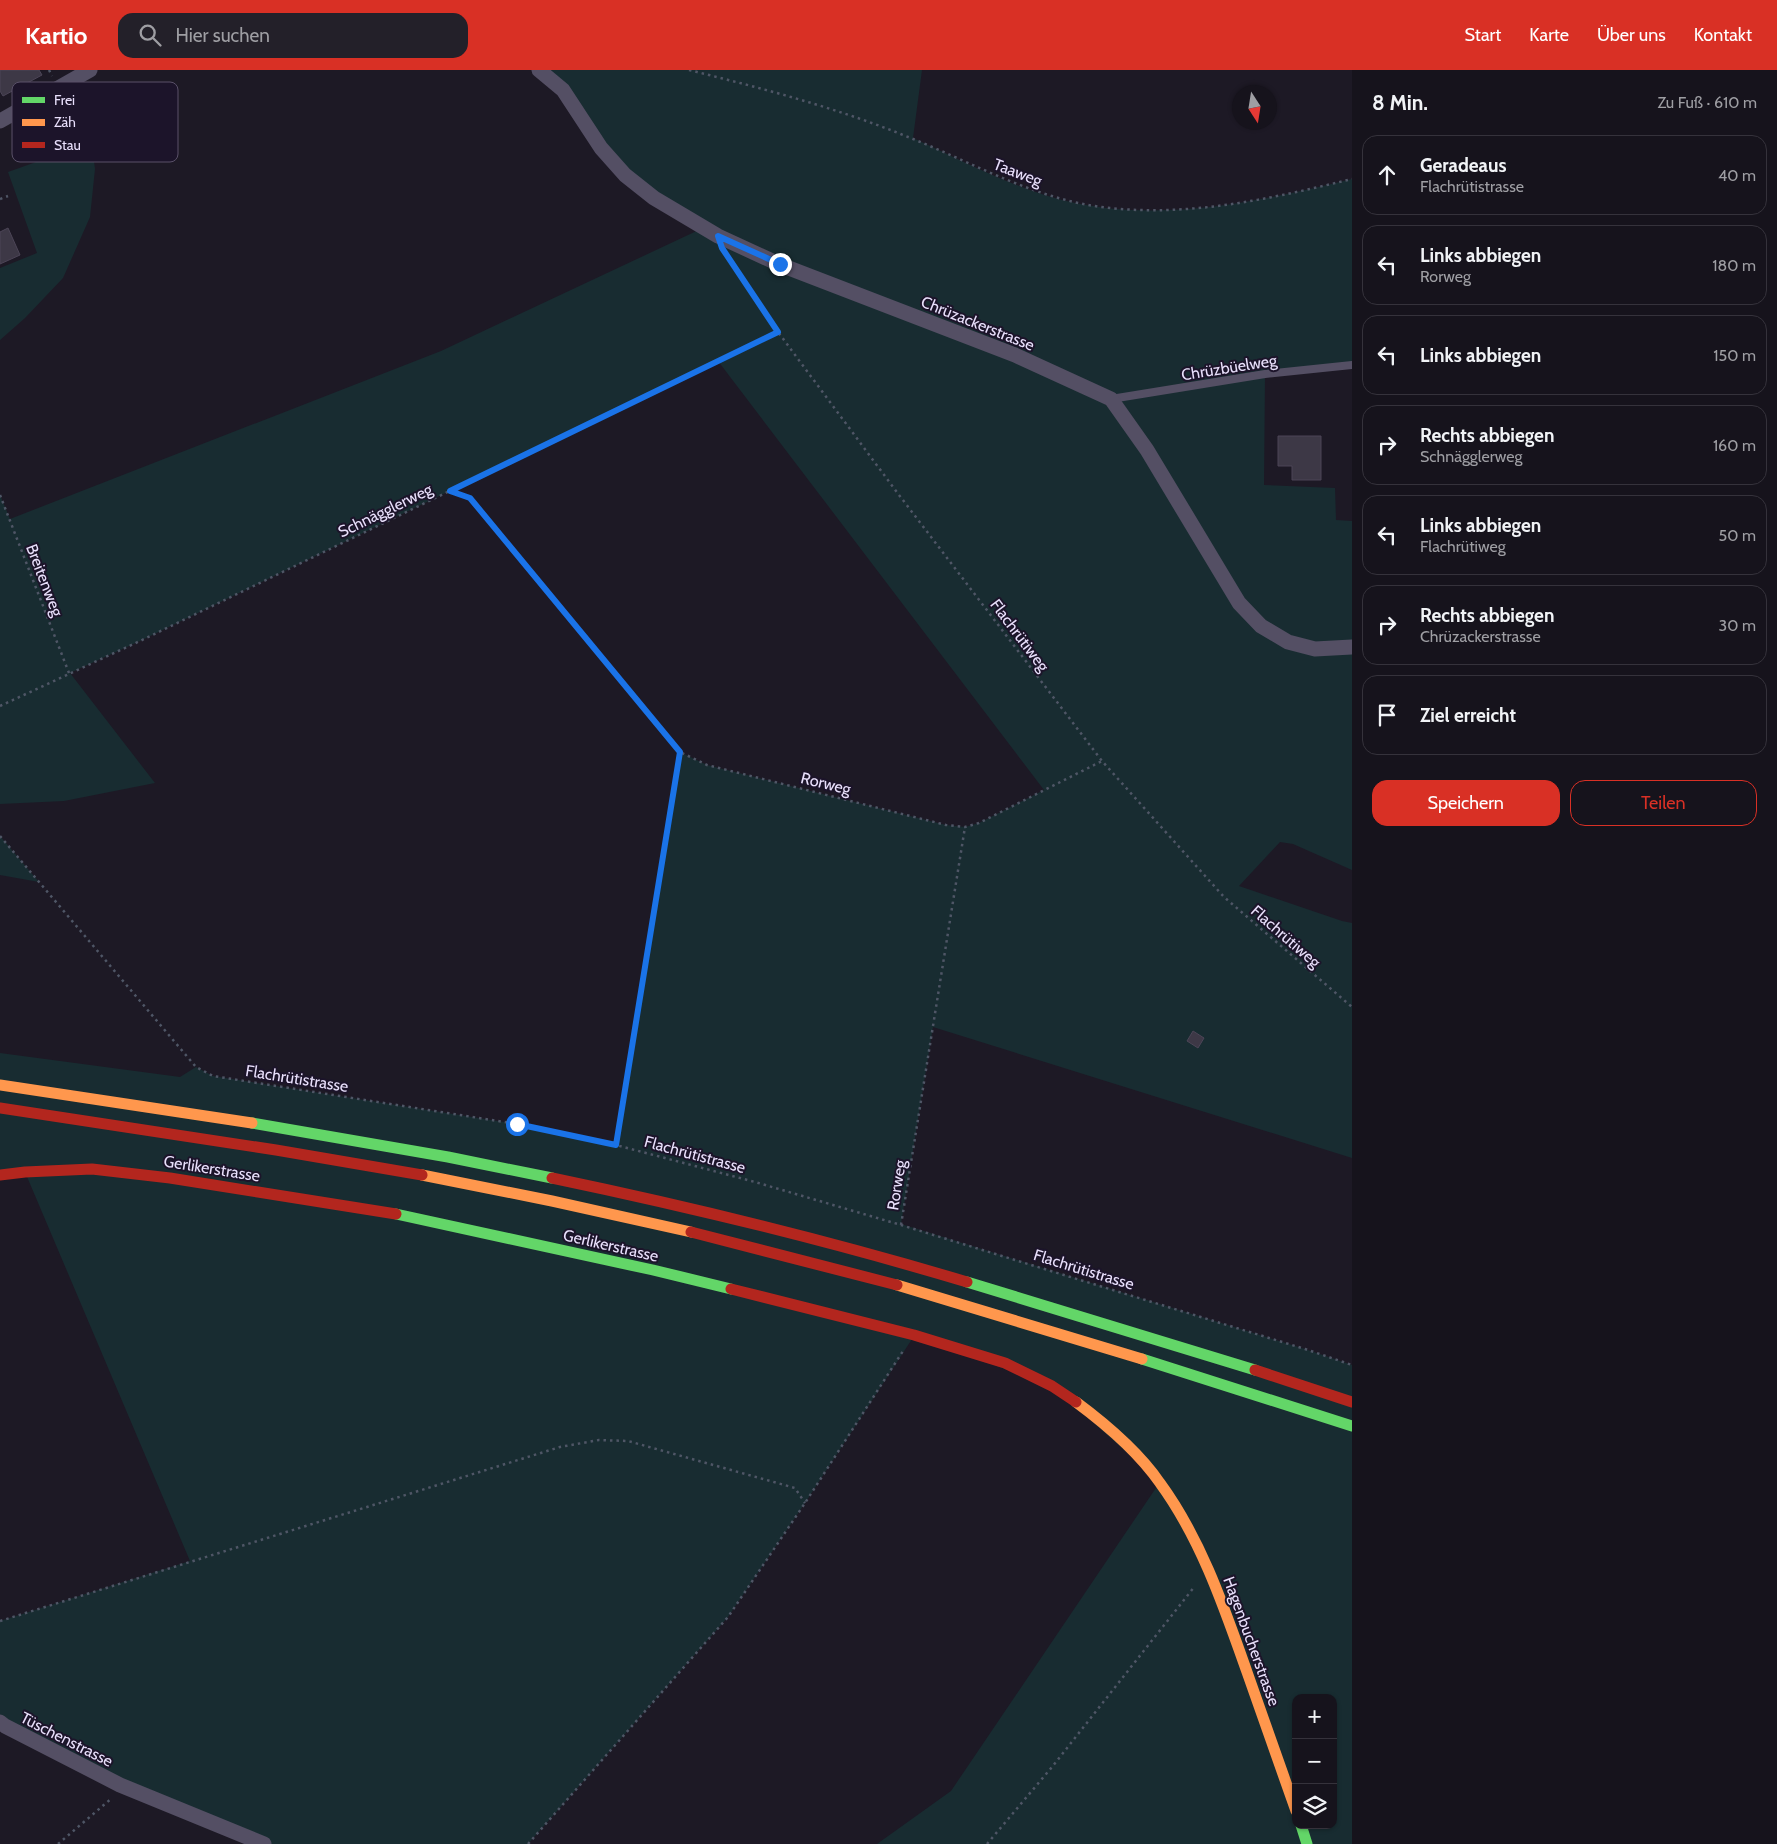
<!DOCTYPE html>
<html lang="de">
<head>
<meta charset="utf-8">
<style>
	body { margin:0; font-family:Cabin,sans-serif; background:#232029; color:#f1f3f6 }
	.controls { position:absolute; right:15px; bottom:15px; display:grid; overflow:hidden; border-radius:10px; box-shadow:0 1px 4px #0004 }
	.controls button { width:45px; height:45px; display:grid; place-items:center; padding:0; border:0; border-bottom:1px solid #35323b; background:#16131c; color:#f1f3f6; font:25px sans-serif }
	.compass { position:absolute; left:1232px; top:15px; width:45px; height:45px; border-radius:50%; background:#16131c; box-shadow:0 1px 4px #0004; rotate:168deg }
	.stop { position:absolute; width:15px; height:15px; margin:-11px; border:4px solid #1a73e8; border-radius:50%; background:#fff }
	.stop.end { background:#1a73e8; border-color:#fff; box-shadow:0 1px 5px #0008 }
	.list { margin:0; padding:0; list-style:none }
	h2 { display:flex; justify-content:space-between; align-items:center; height:65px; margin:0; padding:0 20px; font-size:21px }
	h2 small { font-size:16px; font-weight:400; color:#9e9ea3 }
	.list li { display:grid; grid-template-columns:32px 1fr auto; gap:15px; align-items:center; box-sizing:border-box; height:80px; margin:0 10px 10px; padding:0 10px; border:1px solid #35323b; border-radius:15px }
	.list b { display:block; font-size:19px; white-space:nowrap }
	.list p { margin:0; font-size:16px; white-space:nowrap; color:#9e9ea3 }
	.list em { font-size:16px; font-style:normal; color:#9e9ea3 }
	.actions { display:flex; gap:10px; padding:15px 20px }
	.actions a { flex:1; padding:11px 0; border:1px solid #d93025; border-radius:15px; text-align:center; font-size:18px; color:#d93025 }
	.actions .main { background:#d93025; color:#fff }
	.icon { flex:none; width:28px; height:28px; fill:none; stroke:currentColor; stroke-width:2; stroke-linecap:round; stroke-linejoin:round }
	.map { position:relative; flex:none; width:1352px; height:1774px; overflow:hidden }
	header { display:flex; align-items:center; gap:30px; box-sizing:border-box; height:70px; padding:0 25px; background:#d93025; color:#fff }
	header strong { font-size:24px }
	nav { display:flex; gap:28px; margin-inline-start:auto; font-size:18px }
	.search { width:350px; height:45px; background:#232029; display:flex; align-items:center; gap:12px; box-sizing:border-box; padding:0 18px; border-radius:15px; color:#9e9ea3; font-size:19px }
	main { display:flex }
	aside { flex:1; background:#16131c }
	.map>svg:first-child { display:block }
	.green { fill:#182c31; fill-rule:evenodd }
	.building { fill:#3d3846; stroke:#4c4557 }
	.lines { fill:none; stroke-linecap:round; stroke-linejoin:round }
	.path { stroke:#4f5666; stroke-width:2.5; stroke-dasharray:2.5 4; stroke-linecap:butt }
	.lane { stroke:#544f64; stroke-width:8 }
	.street { stroke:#544f64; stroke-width:15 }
	.fast { stroke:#63d668; stroke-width:11 }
	.slow { stroke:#ff974d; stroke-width:11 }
	.jam { stroke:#b3261e; stroke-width:11 }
	.route { stroke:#1a73e8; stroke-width:6 }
	.labels { text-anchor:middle; stroke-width:4; stroke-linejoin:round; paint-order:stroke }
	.street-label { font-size:16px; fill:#e9e0fc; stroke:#1c142a }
	.key { fill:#1c142a; stroke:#5a5169; stroke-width:1 }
	.key-label { font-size:14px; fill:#e9e0fc }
</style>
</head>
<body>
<header>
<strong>Kartio</strong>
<div class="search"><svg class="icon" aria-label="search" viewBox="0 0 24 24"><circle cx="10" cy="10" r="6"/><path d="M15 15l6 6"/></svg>Hier suchen</div>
<nav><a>Start</a><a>Karte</a><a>Über uns</a><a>Kontakt</a></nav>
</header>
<main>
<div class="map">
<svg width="1352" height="1774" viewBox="0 0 1352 1774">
	<rect width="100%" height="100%" fill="#1d1925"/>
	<g class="green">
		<path d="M539,0H922L913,68C965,92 1019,121 1075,133C1169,152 1261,131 1352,109V295L1265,304L1264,415L1335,418L1336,450L1352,451V800L1293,774L1280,772L1239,816L1342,851L1352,853V1088L933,957L901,1154L1305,1279L1352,1295V1774H877L951,1721L1160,1412L1052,1316L914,1266L805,1433L728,1547L528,1774H264L0,1652V1551L190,1491L25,1102L0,1105V983L180,1007L196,997L213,1006L517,1054L616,1075L680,682L707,695L946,755L965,757L979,753L1044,720L718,291L140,571L70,603L155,713L64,731L0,734V425L10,449L441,281L703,158L654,128ZM1296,1628H1333V1755H1296Z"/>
		<polygon points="73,11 89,55 95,99 90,147 63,208 25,248 0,270 0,198 37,183 8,102 81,76 60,18"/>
		<polygon points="0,766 39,812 0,805"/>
	</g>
	<g class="building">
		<polygon points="0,0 39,0 42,5 3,26 0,21"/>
		<polygon points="8,158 20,185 0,194 0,162"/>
		<polygon points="1278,366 1321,366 1321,410 1292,410 1292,396 1278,396"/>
		<polygon points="1193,961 1204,968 1198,978 1187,971"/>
	</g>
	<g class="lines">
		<g class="path">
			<polyline points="49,0 52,6"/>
			<path d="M689,0C765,19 841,39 913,69C975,94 1034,128 1101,137C1186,148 1270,129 1352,109"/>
			<polyline points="0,129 8,126"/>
			<polyline points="729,187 778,262 896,421 1102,691 1224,827 1352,937"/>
			<polyline points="452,422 471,428 680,682 707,695 946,755 965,757 979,753 1102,691"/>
			<polyline points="0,425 69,603"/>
			<polyline points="0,636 140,571 778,262"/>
			<polyline points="0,766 196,997 213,1006 517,1054 616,1075 755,1112 901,1155 1305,1279 1352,1295"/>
			<polyline points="616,1075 680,682"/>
			<polyline points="901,1155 965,757"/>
			<polyline points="0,1551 560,1377 599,1370 628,1371 795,1418 805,1433"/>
			<polyline points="58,1774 112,1728"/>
			<polyline points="528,1774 728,1547 805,1433 903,1281"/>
			<polyline points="987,1774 1052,1697 1195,1516"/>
		</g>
		<polyline class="lane" points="1111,329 1265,304 1352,295"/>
		<g class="street">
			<polyline points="539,0 563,20 601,78 625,105 654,128 718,166 781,195 1015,285 1111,329 1147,380 1239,533 1261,556 1288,572 1315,579 1352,577"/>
			<polyline points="0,51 90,0"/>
			<polyline points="0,1652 5,1656 120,1715 264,1774"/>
		</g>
		<g class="fast">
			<polyline points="252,1053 448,1087 552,1108"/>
			<polyline points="396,1144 653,1200 731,1219"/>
			<polyline points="967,1212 1255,1300"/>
			<polyline points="1142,1289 1352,1356"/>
			<polyline points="1301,1755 1307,1774"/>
		</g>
		<g class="slow">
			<polyline points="0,1015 252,1053"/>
			<polyline points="422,1105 552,1131 691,1162"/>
			<polyline points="897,1215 1142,1289"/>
			<path d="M1076,1332C1107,1355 1138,1381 1160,1413C1201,1469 1224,1537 1247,1602C1263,1648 1280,1695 1296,1741"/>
		</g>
		<g class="jam">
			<polyline points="0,1038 276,1080 422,1105"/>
			<polyline points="0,1105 25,1102 92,1099 170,1108 396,1144"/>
			<path d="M552,1108C691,1137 830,1171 967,1212"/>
			<polyline points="691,1162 897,1215"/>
			<polyline points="731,1219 914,1265 1005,1293 1052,1316 1076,1332"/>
			<polyline points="1255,1300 1352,1332"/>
		</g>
	</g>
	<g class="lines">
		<polyline class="route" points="517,1054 616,1075 680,682 470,428 450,421 778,262 722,178 718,166 780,194"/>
	</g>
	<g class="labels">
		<g class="street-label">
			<text transform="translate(1018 102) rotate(21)" y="6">Taaweg</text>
			<text transform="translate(978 253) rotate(22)" y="6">Chrüzackerstrasse</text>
			<text transform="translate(1229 297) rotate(-9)" y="6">Chrüzbüelweg</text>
			<text transform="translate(385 440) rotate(-26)" y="6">Schnägglerweg</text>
			<text transform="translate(45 510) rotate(69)" y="6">Breitenweg</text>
			<text transform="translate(1020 565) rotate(53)" y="6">Flachrütiweg</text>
			<text transform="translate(826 713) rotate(14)" y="6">Rorweg</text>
			<text transform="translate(1286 866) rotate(41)" y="6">Flachrütiweg</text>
			<text transform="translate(297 1008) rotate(9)" y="6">Flachrütistrasse</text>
			<text transform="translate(695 1084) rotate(15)" y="6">Flachrütistrasse</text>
			<text transform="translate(212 1098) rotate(9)" y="6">Gerlikerstrasse</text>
			<text transform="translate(896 1115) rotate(-81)" y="6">Rorweg</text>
			<text transform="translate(611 1175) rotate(13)" y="6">Gerlikerstrasse</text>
			<text transform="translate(1084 1199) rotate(17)" y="6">Flachrütistrasse</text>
			<text transform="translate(1252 1571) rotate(70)" y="6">Hagenbucherstrasse</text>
			<text transform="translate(67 1669) rotate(27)" y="6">Tüschenstrasse</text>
		</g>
	</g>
	<rect x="12" y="12" width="166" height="80" rx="8" class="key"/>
	<rect x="22" y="27" width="23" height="6" fill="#63d668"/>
	<rect x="22" y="49" width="23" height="7" fill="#ff974d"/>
	<rect x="22" y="72" width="23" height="6" fill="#b3261e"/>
	<g class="key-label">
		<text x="54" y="35">Frei</text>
		<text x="54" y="57">Zäh</text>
		<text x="54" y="80">Stau</text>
	</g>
</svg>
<div class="controls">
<button>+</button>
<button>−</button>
<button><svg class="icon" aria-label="layers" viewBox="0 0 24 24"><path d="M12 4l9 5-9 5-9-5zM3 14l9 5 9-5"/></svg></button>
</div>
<svg class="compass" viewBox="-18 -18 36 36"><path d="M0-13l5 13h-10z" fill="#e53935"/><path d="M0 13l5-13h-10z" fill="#9e9ea3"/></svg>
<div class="stop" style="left:517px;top:1054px"></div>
<div class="stop end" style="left:780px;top:194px"></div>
</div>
<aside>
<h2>8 Min.<small>Zu Fuß · 610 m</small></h2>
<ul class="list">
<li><svg class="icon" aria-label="ahead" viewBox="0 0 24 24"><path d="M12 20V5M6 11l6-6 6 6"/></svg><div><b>Geradeaus</b><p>Flachrütistrasse</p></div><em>40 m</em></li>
<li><svg class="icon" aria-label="left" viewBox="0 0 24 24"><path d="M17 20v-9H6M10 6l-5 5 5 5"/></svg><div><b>Links abbiegen</b><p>Rorweg</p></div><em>180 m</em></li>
<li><svg class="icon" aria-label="left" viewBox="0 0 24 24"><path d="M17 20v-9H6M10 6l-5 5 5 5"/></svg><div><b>Links abbiegen</b></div><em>150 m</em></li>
<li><svg class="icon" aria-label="right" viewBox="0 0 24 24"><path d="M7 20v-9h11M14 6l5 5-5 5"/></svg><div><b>Rechts abbiegen</b><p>Schnägglerweg</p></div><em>160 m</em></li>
<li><svg class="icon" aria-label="left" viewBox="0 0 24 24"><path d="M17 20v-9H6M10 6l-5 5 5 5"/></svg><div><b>Links abbiegen</b><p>Flachrütiweg</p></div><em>50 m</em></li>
<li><svg class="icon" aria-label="right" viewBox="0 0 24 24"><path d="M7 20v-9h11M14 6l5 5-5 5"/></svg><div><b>Rechts abbiegen</b><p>Chrüzackerstrasse</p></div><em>30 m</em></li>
<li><svg class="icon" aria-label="arrive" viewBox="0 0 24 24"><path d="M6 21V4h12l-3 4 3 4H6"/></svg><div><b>Ziel erreicht</b></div></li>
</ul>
<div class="actions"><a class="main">Speichern</a><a>Teilen</a></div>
</aside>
</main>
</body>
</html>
